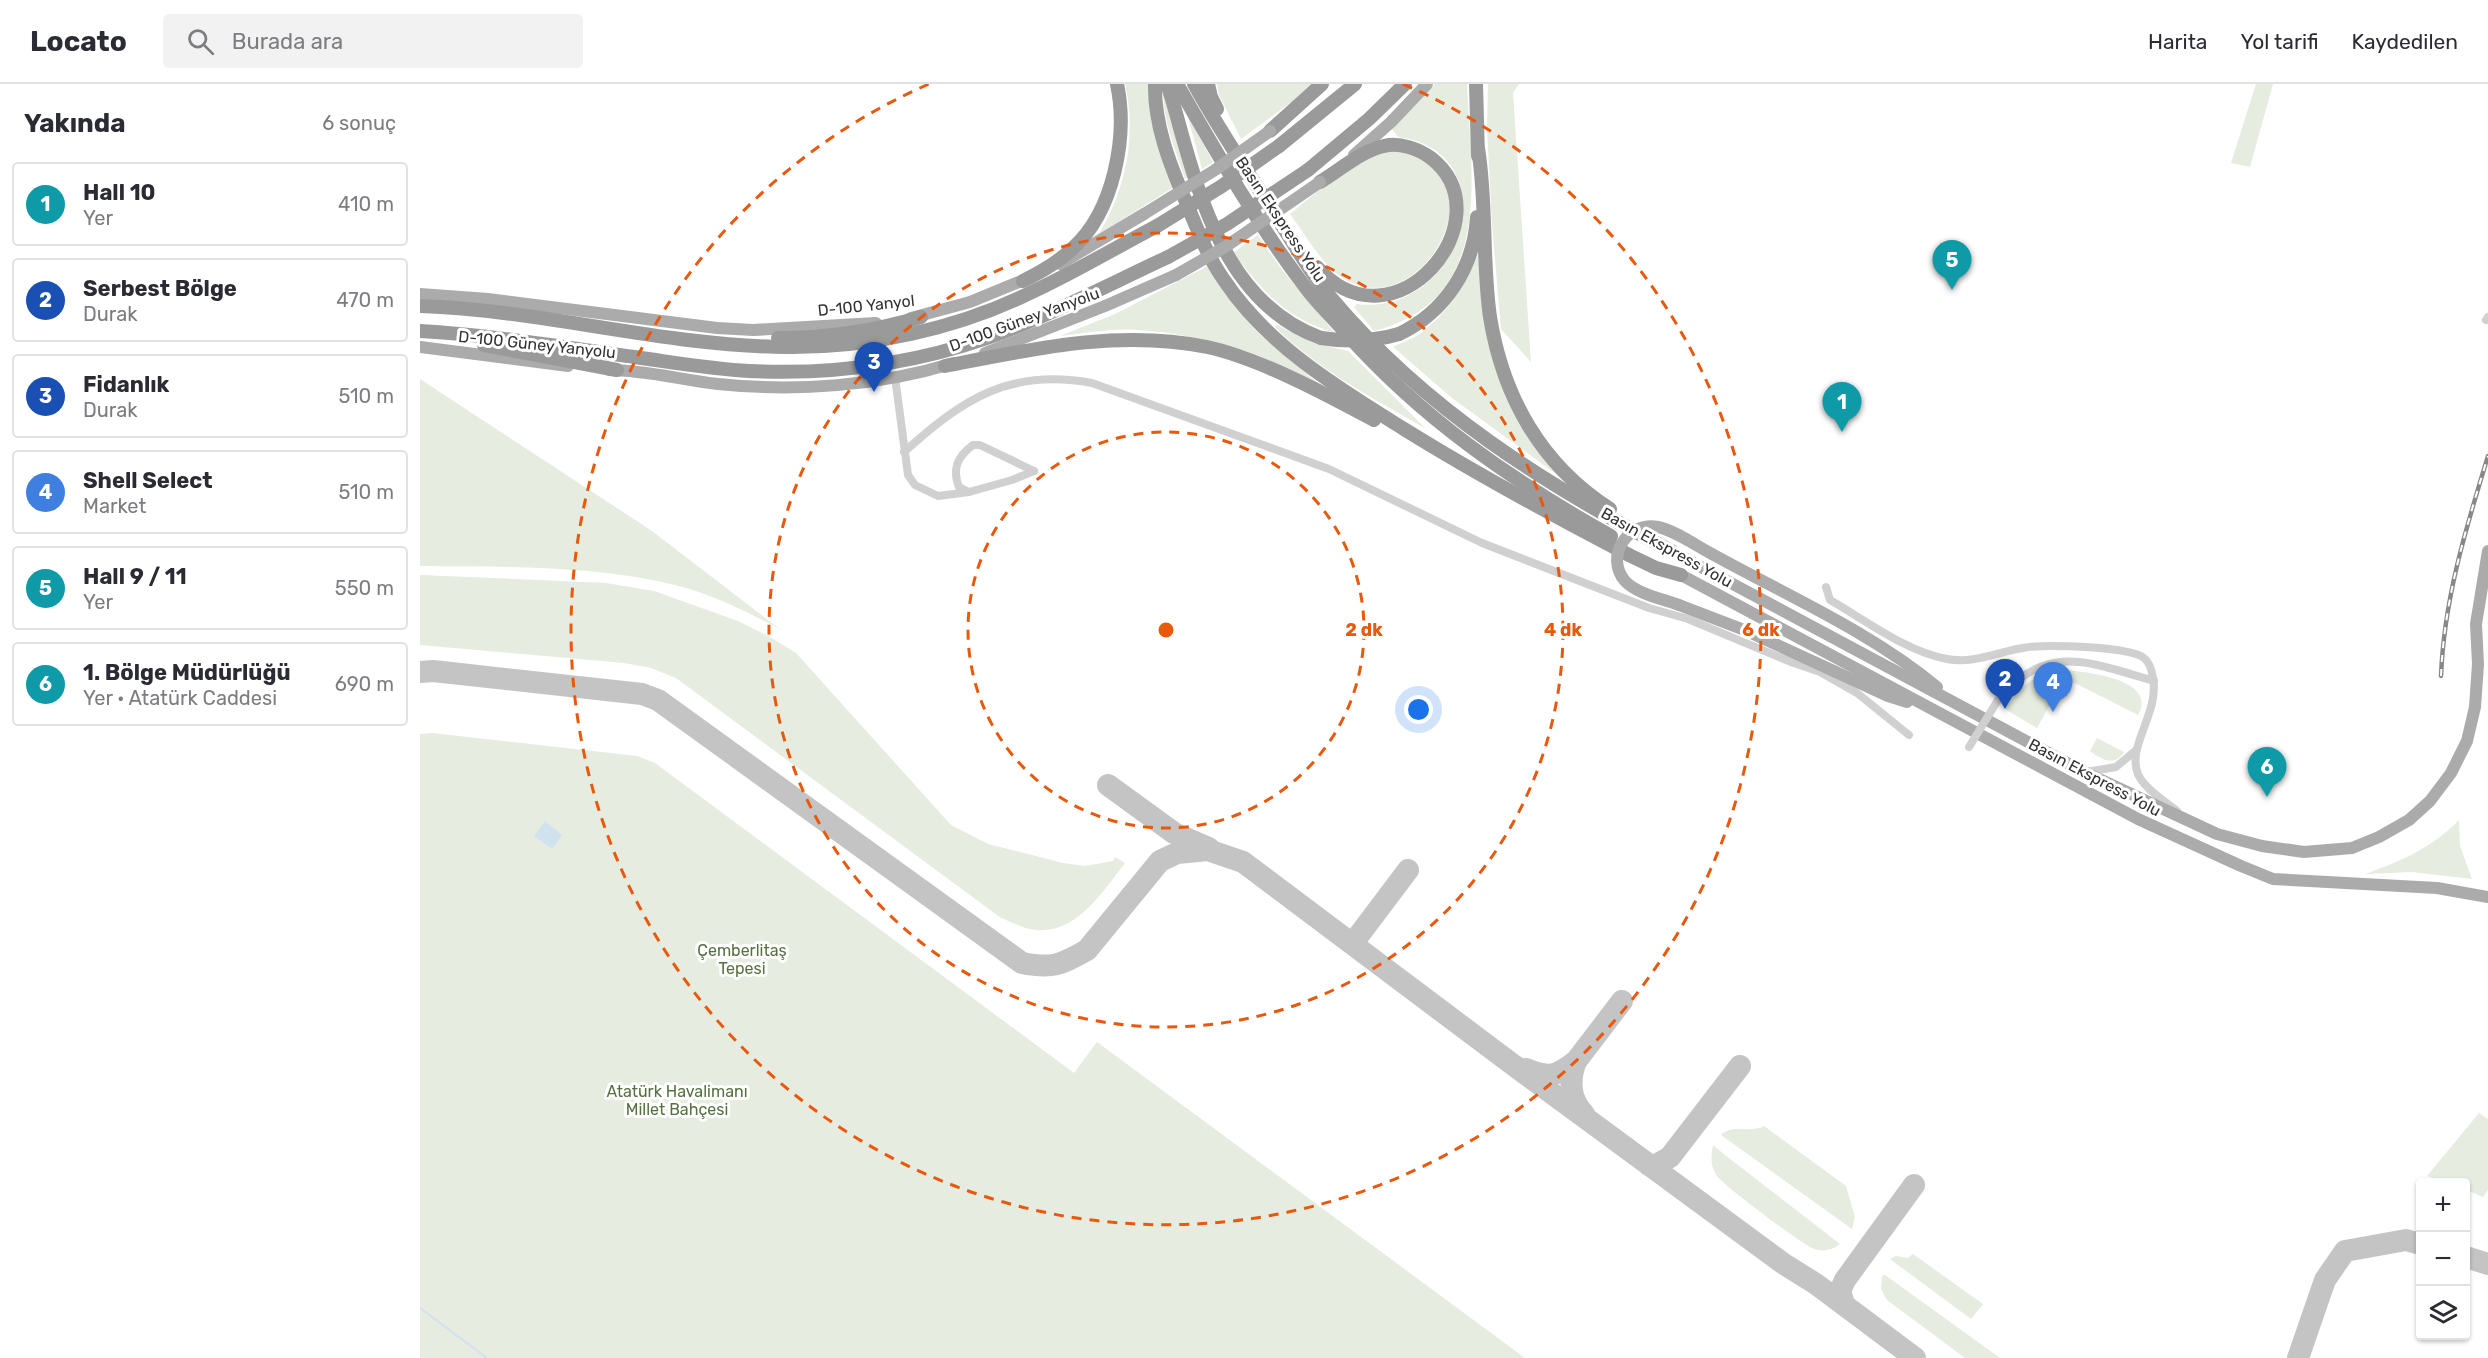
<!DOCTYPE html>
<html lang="tr">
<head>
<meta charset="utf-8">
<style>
	body { margin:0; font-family:Rubik,sans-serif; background:#f2f2f3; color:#2b2b33 }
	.controls { position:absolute; right:18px; bottom:18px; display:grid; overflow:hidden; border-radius:6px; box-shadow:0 2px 4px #0004 }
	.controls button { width:54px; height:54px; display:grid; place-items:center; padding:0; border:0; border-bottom:2px solid #e1e1e2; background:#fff; color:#2b2b33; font:30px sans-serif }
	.you { position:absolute; left:999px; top:626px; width:21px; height:21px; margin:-15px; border:4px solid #fff; border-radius:50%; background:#1a73e8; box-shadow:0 0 0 9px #1a73e833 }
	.badge { display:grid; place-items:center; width:39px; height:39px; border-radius:50%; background:#1a73e8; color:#fff; font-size:20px; font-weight:700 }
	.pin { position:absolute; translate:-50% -50px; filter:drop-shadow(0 2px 3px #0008) }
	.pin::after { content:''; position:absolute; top:32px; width:21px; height:18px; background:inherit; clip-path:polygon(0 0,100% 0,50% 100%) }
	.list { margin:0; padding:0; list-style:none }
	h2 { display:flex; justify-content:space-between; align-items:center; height:78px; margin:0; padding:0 24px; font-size:26px }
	h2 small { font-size:20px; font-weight:400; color:#7c7c81 }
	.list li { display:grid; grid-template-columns:39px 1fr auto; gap:18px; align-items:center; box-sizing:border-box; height:84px; margin:0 12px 12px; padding:0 12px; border:2px solid #e1e1e2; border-radius:6px }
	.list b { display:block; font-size:22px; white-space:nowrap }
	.list p { margin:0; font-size:20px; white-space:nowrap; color:#7c7c81 }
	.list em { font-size:20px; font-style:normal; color:#7c7c81 }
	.icon { flex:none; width:33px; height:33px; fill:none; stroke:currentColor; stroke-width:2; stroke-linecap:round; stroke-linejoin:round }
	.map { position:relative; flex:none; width:2068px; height:1274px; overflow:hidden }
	header { display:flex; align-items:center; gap:36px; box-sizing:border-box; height:84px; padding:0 30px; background:#fff; border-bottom:2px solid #e1e1e2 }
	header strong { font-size:28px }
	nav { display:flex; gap:33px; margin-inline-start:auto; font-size:21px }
	.search { width:420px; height:54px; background:#f2f2f3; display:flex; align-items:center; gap:15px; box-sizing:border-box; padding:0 21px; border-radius:6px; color:#7c7c81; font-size:22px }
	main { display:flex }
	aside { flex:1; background:#fff }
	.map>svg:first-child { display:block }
	.green { fill:#e6ecdf }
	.water { fill:#cfe2ee }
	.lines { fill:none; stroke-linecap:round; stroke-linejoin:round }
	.stream { stroke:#cfe2ee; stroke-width:2 }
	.taxiway { stroke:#c4c4c4; stroke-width:22 }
	.street { stroke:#d0d0d0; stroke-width:8 }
	.primary { stroke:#ababab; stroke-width:12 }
	.highway { stroke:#9a9a9a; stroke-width:14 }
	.rail-casing { stroke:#888; stroke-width:4.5 }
	.rail { stroke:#fff; stroke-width:2; stroke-dasharray:7; stroke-linecap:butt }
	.street-bridge { stroke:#d0d0d0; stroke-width:8 }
	.primary-bridge { stroke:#ababab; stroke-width:12 }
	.highway-bridge { stroke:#9a9a9a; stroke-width:14 }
	.ring { fill:none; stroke:#e8590c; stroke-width:3; stroke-dasharray:10 8 }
	.labels { text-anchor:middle; stroke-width:6; stroke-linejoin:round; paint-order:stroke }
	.street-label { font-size:16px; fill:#333; stroke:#fff }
	.park-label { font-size:16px; fill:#56703f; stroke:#fff }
	.centre { fill:#e8590c; stroke:#fff; stroke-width:3 }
	.ring-label { font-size:18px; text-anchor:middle; font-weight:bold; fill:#e8590c; stroke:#fff; stroke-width:6; stroke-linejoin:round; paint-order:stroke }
</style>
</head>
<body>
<header>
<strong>Locato</strong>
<div class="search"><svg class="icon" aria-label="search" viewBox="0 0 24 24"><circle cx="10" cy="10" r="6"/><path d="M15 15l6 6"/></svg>Burada ara</div>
<nav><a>Harita</a><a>Yol tarifi</a><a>Kaydedilen</a></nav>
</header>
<main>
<aside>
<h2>Yakında<small>6 sonuç</small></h2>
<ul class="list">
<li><span class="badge" style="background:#0f9aa8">1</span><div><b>Hall 10</b><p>Yer</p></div><em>410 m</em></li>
<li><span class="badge" style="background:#1a4fb4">2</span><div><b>Serbest Bölge</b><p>Durak</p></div><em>470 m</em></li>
<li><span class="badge" style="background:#1a4fb4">3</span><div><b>Fidanlık</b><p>Durak</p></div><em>510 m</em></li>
<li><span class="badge" style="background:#3f7fe0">4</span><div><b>Shell Select</b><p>Market</p></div><em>510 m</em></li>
<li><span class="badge" style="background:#0f9aa8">5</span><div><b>Hall 9 / 11</b><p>Yer</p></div><em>550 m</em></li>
<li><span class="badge" style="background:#0f9aa8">6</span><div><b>1. Bölge Müdürlüğü</b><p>Yer · Atatürk Caddesi</p></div><em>690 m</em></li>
</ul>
</aside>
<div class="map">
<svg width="2068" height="1274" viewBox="0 0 2068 1274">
	<rect width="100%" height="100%" fill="#fff"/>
	<g class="green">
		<path d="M705,0H729L754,103L679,150C706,105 717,51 705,0Z"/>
		<polygon points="797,0 896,0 821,55 799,11"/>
		<path d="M1015,0H1047C1051,96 1075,216 954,247L934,223L937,220C1041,234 1092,68 978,53L972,45Z"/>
		<polygon points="1068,0 1099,0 1093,9 1111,278 1081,245 1072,140 1067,44"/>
		<polygon points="1836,0 1853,0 1830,83 1811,79"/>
		<path d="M743,6L769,92L765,95C755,65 743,37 743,6Z"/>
		<polygon points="767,30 793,78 782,85"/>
		<path d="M973,67C1090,82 1003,245 923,194C901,180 886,151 870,130C901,106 934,71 973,67Z"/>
		<path d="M838,151L862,186L915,249C864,233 845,209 813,169Z"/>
		<path d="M1057,168C1069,258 1072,319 1136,390L1032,314L973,263C982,258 994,255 1002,248C1028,229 1048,198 1057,168Z"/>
		<path d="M788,182L835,246L900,301C839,272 787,250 718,246C692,244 665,249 640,252L695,230Z"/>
		<path d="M857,241L892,258L928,267L1005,344C952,314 899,286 855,243Z"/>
		<path d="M0,295L232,447L361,546C325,526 283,506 242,498C163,481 80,483 0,482Z"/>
		<path d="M0,491L186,499L234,507L318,537L350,553L376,569L531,741L568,760L643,779L665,782L693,777L695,773L705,779C683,807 657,850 616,846C604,845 592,838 581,834L256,594L231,584L204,579L0,561Z"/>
		<path d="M1637,586C1659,586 1740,594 1718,631L1655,599L1643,597L1617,644L1585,625C1600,604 1611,592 1637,586Z"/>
		<polygon points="13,649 217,672 235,679 654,989 677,958 1105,1274 0,1274 0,650"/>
		<path d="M1677,654L1704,668C1694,683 1682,676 1670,667Z"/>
		<path d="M2039,736L2040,762L2052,795L1992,788L1945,790C1980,778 2013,763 2039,736Z"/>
		<polygon points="2059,1029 2068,1035 2068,1106 2063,1113 2046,1106 2046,1098 2025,1098 2007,1092"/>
		<path d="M1344,1042L1426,1102L1435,1133L1432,1145L1301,1051C1313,1039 1330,1050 1344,1042Z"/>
		<path d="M1293,1061L1305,1071L1420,1160C1413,1166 1403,1168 1394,1165C1383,1161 1304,1102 1297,1092C1290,1081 1291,1073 1293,1061Z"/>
		<polygon points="1493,1170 1563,1220 1551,1235 1470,1175 1476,1172 1488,1174"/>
		<polygon points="1465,1191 1580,1274 1545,1274 1467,1216 1461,1205 1462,1192"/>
	</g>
	<polygon class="water" points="125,737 142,751 132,765 114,752"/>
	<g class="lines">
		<polyline class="stream" points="0,1224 67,1274"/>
		<g class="taxiway">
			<path d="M0,588L13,587L222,610L238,616L602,879C632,885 641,881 667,866L740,777L757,769L788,766L823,778L1088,977L1364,1180L1396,1200L1495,1274"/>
			<polyline points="688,701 754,749 789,764"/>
			<polyline points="933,859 988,786"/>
			<path d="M1106,985C1130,995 1136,992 1156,977C1149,996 1149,1014 1164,1030"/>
			<polyline points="1147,989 1202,917"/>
			<polyline points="1229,1081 1236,1081 1250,1073 1320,982"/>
			<polyline points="2046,1173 2068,1180"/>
			<polyline points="1424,1220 1420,1207 1425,1196 1494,1101"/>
			<polyline points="1878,1274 1905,1196 1925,1167 1986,1156 2000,1160"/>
		</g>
		<g class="street">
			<polyline points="2066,236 2068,233"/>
			<path d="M475,293L488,391L495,401L518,412L549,408L539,403C532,385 537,373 553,361H560L614,387"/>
			<path d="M484,368C543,315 589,284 672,299L909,385L1062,459L1229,524L1268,535L1371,578L1400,588L1437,609L1489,651"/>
			<polyline points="549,408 592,396 614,387"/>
			<path d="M1406,503L1410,516C1447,537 1485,567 1527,575C1554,580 1577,568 1603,564C1623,560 1709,562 1724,574C1730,579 1732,587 1733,594C1740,631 1703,665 1720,694C1728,707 1746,718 1757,727"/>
			<path d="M1578,616C1626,557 1671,579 1734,597"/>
			<polyline points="1666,688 1696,683 1715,667"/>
		</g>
		<g class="primary">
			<polyline points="934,71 971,38 1007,0"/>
			<polyline points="640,180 724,130"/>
			<polyline points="0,210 68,215 297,244 333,246 456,239"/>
			<polyline points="491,234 550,218 611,193"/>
			<polyline points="0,263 148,282"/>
			<polyline points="565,269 685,222 756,191"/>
			<path d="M189,286C225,286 262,296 298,300C376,308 459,302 534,279"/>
			<polyline points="1253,468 1664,688 1797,750 1842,762 1884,768 1932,764 1959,753 1989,736 2010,717 2031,689 2047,657 2055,623 2058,580 2056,540 2068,467"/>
			<path d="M1292,470C1368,512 1451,548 1517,603"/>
			<polyline points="1261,491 1718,735 1821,782 1853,795 2017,804 2068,813"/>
			<polyline points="1259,521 1327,547 1468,612 1487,618"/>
		</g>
		<g class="highway">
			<path d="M735,0C734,40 750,81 766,118C777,144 787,172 804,196C848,262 918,304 984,345C1058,391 1134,432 1211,472L1236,484L1261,491"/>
			<path d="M747,0C754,19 758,38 764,58C786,136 817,224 901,254"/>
			<path d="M757,0C797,69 837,140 886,204C898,220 912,233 925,248C1000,333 1092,397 1191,452"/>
			<path d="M774,0C799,46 828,88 856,132C874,160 890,189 912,215C1006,326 1126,401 1253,468"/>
			<polyline points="788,0 791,13 797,25"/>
			<polyline points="1056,0 1058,72"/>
			<polyline points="850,47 902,0"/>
			<polyline points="859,62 935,0"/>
			<path d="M1058,64C1067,120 1062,177 1070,233C1083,313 1121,381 1190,425"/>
			<polyline points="888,86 949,35 985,0"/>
			<path d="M897,183C974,271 1088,134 1011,74C999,65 979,58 964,62C941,67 920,86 900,98"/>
			<path d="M603,197C621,188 639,178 653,164C694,127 708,52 697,0"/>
			<path d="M0,222C123,226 243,262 366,263C449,264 537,245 612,208C655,188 695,164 737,142"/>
			<path d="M0,247C74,251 147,264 221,274C257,279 293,285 329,287C411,291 493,280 570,253C631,231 690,200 748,173"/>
			<path d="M979,250C1025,228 1054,184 1057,133"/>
			<path d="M358,254C407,254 455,247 501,233"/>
			<polyline points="64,261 197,286"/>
			<path d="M525,282C612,265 699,245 787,263C839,274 907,311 954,336"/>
		</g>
		<g class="rail-casing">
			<path id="rail" d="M2021,592C2024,515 2046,444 2068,372"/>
		</g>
		<use href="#rail" class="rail"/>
		<polyline class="street-bridge" points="1549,663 1578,616"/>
		<g class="primary-bridge">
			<polyline points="724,130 795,86 850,47"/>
			<polyline points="756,191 805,163 900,98"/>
			<path d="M1259,521C1243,515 1217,510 1205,497C1184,472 1208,437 1238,443C1256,447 1275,461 1292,470"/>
		</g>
		<g class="highway-bridge">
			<polyline points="737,142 802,102 859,62"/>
			<polyline points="748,173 807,140 888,86"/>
			<path d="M901,254C928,258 952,258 979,250"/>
		</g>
	</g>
	<g class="ring">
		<circle cx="746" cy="546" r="198"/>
		<circle cx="746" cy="546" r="397"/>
		<path d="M983 0A595 595 0 1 1 509 0"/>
	</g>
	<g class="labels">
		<g class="street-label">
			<text transform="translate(861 135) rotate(56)" y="6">Basın Ekspress Yolu</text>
			<text transform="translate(446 221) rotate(-6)" y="6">D-100 Yanyol</text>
			<text transform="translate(604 235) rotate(-20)" y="6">D-100 Güney Yanyolu</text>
			<text transform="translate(117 260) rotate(6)" y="6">D-100 Güney Yanyolu</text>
			<text transform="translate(1247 463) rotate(29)" y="6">Basın Ekspress Yolu</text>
			<text transform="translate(1675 693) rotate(28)" y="6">Basın Ekspress Yolu</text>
		</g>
		<g class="park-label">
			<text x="322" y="872">Çemberlitaş<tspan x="322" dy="18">Tepesi</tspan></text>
			<text x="257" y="1013">Atatürk Havalimanı<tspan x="257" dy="18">Millet Bahçesi</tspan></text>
		</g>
	</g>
	<circle cx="746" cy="546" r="9" class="centre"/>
	<g class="ring-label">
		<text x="944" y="552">2 dk</text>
		<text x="1143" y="552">4 dk</text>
		<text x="1341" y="552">6 dk</text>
	</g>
</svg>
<div class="controls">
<button>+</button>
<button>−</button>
<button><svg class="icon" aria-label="layers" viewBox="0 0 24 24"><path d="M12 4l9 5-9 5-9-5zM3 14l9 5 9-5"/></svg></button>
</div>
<div class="you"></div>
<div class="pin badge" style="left:1422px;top:348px;background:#0f9aa8">1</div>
<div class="pin badge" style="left:1585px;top:625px;background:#1a4fb4">2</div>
<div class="pin badge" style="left:454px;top:308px;background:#1a4fb4">3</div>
<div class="pin badge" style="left:1633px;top:628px;background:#3f7fe0">4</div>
<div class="pin badge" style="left:1532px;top:206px;background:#0f9aa8">5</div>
<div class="pin badge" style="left:1847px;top:713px;background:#0f9aa8">6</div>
</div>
</main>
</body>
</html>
